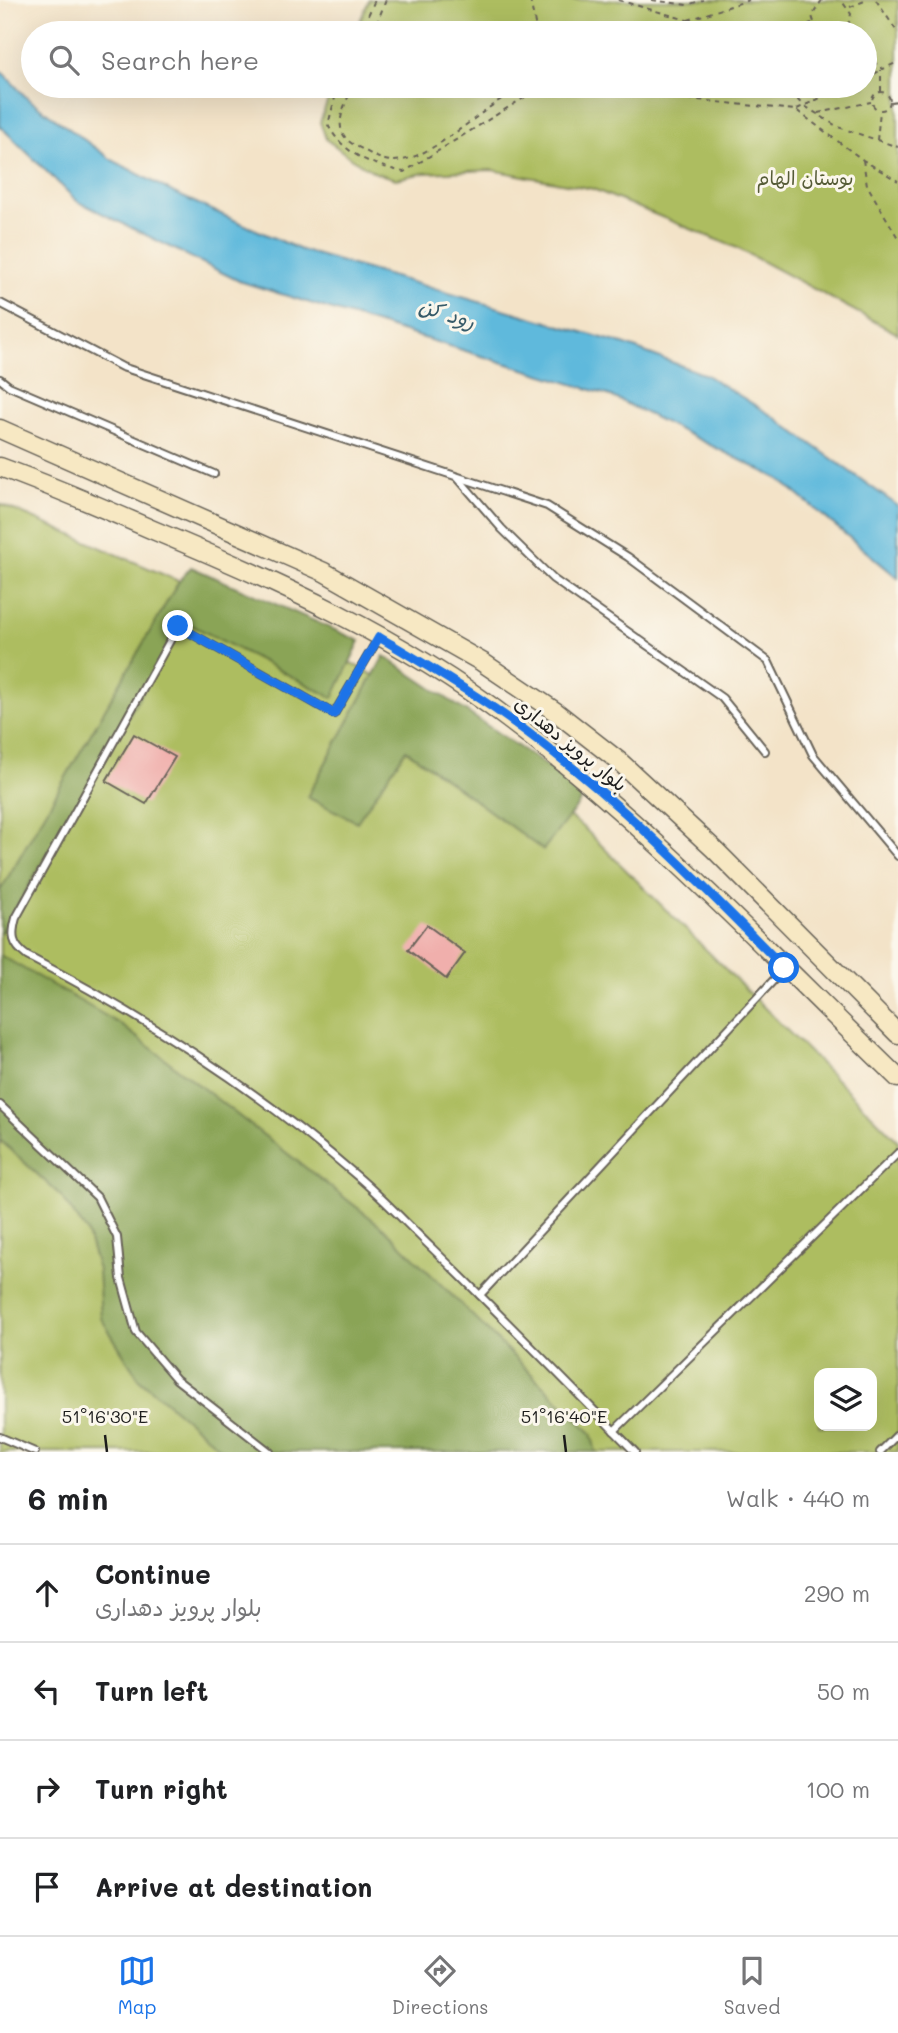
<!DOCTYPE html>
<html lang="en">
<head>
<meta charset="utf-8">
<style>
	body { margin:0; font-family:Mali,"Playpen Sans Arabic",sans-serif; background:#f6f6f6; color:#202124 }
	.controls { position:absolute; right:21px; bottom:21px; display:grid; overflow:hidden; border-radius:14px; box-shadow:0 7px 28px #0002 }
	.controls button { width:63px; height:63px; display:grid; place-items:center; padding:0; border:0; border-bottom:2px solid #e0e0e0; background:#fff; color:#202124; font:35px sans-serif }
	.stop { position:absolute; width:21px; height:21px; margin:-16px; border:5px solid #1a73e8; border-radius:50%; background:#fff }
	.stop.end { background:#1a73e8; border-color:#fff; box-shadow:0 2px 7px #0008 }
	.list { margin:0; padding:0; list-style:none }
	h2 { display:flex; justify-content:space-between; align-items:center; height:91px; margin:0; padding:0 28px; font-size:30px }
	h2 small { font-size:23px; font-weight:400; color:#757577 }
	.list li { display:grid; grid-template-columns:46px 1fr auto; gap:21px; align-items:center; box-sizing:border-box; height:98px; padding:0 28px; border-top:2px solid #e0e0e0 }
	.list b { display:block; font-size:26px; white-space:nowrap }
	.list p { margin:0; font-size:23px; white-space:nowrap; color:#757577 }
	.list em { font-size:23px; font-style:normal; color:#757577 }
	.icon { flex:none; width:38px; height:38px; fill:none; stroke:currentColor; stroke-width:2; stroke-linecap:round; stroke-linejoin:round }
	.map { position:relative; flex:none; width:898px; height:1452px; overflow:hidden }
	.search { position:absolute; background:#fff; box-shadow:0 7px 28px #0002; left:21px; right:21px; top:21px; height:77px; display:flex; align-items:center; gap:18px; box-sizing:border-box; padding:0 24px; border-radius:38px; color:#757577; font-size:26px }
	.sheet { height:483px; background:#fff }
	nav { display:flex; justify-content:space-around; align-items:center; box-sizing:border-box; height:98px; border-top:2px solid #e0e0e0; background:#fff; font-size:19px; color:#757577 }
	nav a { display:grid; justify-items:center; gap:4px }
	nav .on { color:#1a73e8 }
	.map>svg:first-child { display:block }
	.green { fill:#adbd60; stroke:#646c3e; stroke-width:2; fill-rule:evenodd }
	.forest { fill:#8aa456; stroke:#536039; stroke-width:2 }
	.water { fill:#5fb9dc; stroke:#3e6a7c; stroke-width:2 }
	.building { fill:#f0afac }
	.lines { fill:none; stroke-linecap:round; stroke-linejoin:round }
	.service-casing { stroke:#676258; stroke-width:10 }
	.secondary-casing { stroke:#676258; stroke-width:21 }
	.path { stroke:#676258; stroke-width:2; stroke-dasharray:5 5; stroke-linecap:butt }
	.service { stroke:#fff; stroke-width:6 }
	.secondary { stroke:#f7e8c3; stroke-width:18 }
	.route { stroke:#1a73e8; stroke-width:9 }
	.ticks { fill:none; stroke:#1c1c1c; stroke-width:2.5 }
	.labels { text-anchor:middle; stroke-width:6; stroke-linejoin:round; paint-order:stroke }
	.park-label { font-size:19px; fill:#565c37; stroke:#fbf7ec }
	.street-label { font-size:19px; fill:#1c1c1c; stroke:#fbf7ec }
	.water-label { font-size:21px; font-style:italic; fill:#375b69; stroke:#fbf7ec }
	.ticks-label { font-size:18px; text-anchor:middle; fill:#1c1c1c; stroke:#fbf7ec; stroke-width:6; stroke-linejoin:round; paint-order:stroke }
</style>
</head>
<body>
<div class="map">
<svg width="898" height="1452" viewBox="0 0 898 1452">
	<rect width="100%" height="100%" fill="#fbf7ec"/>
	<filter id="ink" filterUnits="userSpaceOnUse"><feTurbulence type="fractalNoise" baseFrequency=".0143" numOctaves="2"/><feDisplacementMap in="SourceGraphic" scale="14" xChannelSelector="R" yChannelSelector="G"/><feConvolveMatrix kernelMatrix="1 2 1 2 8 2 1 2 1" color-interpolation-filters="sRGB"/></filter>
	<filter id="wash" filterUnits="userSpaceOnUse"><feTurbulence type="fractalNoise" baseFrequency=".00686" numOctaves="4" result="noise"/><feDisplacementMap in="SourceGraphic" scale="28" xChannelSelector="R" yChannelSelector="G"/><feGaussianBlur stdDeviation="1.57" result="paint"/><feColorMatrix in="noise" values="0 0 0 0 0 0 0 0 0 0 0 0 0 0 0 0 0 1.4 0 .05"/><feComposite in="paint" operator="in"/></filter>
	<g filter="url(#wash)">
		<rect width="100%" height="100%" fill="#f3e3c8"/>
		<g class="green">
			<polygon points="369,0 898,0 898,334 737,248 593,189 492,170 424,173 396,179 376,173 352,159 326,139 320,122 333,86 865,86 865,33 355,33"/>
			<path d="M0,504L276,623L396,687L474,739L585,829L898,1141V1452H0ZM819,1373H872V1426H819Z"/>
		</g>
		<g class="forest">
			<polygon points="191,567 360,641 333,698 184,621 0,935 0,891 179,581"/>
			<polygon points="384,656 587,793 543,850 406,750 357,822 307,797"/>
			<polygon points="0,955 120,1024 385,1229 591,1433 596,1452 225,1452 139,1379 101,1318 98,1270 86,1231 61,1196 0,1140"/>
		</g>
		<polygon class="water" points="0,70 27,98 112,160 174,193 301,250 623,344 706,375 771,415 898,506 898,578 779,479 611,396 239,281 77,201 0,126"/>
		<g id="blocks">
			<g class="building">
				<polygon points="134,734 175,757 146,804 106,781"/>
				<polygon points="427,925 465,953 446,979 408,950"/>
			</g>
		</g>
	</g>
	<g filter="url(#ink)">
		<use href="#blocks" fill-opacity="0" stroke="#676258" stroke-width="2"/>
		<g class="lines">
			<g class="service-casing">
				<g id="service">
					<polyline points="0,303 122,367 547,506 628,557 768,661 813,755 898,856"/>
					<polyline points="0,379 9,386 214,474"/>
					<polyline points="457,477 502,529 553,579 722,698 765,751"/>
					<path d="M379,637L334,714L178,626L16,918C11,936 12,945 27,956C145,1017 257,1089 357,1176C384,1199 408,1225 433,1249C502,1316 568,1384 635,1452"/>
					<polyline points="0,1105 97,1197 117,1237 121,1278 136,1332 176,1379 270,1452"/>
					<polyline points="480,1295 783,970"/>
					<polyline points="614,1431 898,1153"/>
					<polyline points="0,1437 35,1452"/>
					<polyline points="880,1452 898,1434"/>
				</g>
			</g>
			<g class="secondary-casing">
				<g id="secondary">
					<polyline points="0,429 324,572 482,662 556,712 620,762 714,849 898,1034"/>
					<path d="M0,467C52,486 103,508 153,530C276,581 402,638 508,719C650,826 771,955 898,1078"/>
				</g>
			</g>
			<g class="path">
				<polyline points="530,0 537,33"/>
				<polyline points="618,0 687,20 707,33"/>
				<polyline points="652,0 687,5 703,0"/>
				<polyline points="822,0 812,16 816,28 822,33"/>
				<polyline points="876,0 898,33"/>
				<polyline points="850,7 867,0"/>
				<polyline points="688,20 749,0"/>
				<polyline points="360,33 375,0"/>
				<polyline points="373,33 386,0"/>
				<polyline points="780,33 812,23"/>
				<polyline points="841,33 848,26 851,14 841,0"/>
				<polyline points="865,55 883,69 898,62"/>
				<polyline points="865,78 882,70"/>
				<path d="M338,86L328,125C344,155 372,165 404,172L530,94L553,86"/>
				<path d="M353,86C344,107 329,132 356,146C365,150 376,158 385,160C425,170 487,101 524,86"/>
				<polyline points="559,86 796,110 863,160 898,181"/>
				<polyline points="660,86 797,97"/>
				<polyline points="783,86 803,105 838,127 898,147"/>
				<polyline points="881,91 881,70"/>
				<circle cx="881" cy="101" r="9"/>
				<polyline points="891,102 898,101"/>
				<polyline points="797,109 846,86"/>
				<polyline points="818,113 871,102"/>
				<polyline points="877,140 880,111"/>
				<polyline points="863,160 867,185 898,238"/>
			</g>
			<use href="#service" class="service"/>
			<use href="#secondary" class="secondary"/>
		</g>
	</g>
	<g class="lines" filter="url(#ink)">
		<path class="route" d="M178,626L334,714L379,637C421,662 464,687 505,716C607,788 697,879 784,968"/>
	</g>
	<path class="ticks" d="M105,1435L107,1452M564,1435L566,1452"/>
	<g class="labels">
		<g class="park-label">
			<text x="805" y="185">بوستان الهام</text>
		</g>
		<g class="street-label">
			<text transform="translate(571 744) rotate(39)" y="7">بلوار پرویز دهداری</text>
		</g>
		<g class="water-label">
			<text transform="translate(447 314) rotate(18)" y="7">رود کن</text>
		</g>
	</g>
	<g class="ticks-label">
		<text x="105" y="1423">51°16'30"E</text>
		<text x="564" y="1423">51°16'40"E</text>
	</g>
</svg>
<div class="controls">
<button><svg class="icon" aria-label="layers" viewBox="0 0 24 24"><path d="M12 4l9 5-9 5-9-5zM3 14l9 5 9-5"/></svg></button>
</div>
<div class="stop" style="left:784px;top:968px"></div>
<div class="stop end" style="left:178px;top:626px"></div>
<div class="search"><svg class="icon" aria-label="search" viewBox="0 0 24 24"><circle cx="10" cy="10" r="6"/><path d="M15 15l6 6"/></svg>Search here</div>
</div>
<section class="sheet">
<h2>6 min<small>Walk · 440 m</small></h2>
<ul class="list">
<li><svg class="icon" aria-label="ahead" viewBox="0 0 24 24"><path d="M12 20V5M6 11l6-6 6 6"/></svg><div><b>Continue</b><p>بلوار پرویز دهداری</p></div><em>290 m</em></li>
<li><svg class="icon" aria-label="left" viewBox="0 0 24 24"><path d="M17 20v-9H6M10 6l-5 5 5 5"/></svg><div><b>Turn left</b></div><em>50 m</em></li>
<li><svg class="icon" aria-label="right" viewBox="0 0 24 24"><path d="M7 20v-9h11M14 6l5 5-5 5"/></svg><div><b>Turn right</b></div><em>100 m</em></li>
<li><svg class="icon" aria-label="arrive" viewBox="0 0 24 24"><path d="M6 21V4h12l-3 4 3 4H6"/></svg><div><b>Arrive at destination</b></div></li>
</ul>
</section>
<nav>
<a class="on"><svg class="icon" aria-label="map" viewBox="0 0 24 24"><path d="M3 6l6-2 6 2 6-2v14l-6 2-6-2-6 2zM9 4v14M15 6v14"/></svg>Map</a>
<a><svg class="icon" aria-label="directions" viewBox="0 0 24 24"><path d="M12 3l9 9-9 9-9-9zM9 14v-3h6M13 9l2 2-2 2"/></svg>Directions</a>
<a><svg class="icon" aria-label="saved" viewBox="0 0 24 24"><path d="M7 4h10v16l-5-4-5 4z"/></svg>Saved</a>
</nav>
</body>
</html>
